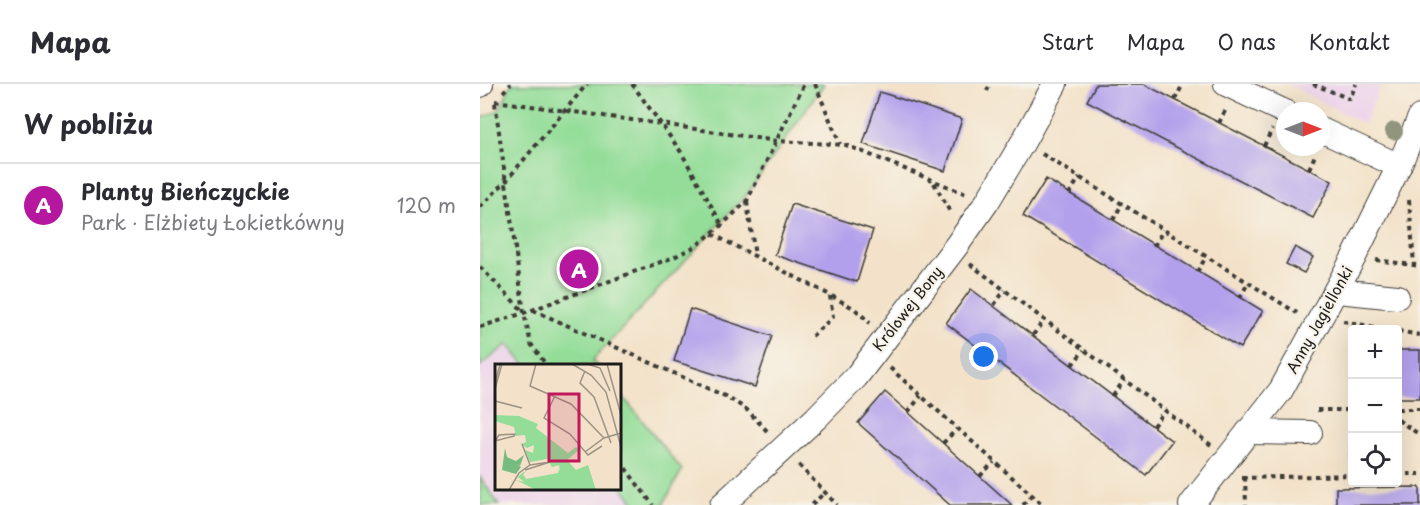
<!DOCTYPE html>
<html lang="pl">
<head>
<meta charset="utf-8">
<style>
	body { margin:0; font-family:"Playpen Sans",sans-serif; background:#f2f2f3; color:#2b2b33 }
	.controls { position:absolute; right:18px; bottom:18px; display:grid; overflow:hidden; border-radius:6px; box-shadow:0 6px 24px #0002 }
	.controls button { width:54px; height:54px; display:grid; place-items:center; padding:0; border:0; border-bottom:2px solid #e1e1e2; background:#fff; color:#2b2b33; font:30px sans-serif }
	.compass { position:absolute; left:796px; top:18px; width:54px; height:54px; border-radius:50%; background:#fff; box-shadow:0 6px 24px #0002; rotate:90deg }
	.you { position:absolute; left:504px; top:273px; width:21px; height:21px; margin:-15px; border:4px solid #fff; border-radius:50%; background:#1a73e8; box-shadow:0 0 0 9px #1a73e833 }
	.badge { display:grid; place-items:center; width:39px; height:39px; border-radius:50%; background:#b5179e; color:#fff; font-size:20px; font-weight:700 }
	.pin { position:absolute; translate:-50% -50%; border:3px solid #fff; box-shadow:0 2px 6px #0006 }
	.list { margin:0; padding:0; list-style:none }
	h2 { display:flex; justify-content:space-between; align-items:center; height:78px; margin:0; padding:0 24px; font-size:26px }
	h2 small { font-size:20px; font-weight:400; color:#7c7c81 }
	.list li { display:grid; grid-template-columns:39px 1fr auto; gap:18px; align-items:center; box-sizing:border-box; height:84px; padding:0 24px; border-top:2px solid #e1e1e2 }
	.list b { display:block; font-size:22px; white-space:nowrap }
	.list p { margin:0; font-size:20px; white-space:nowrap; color:#7c7c81 }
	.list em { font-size:20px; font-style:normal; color:#7c7c81 }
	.icon { flex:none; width:33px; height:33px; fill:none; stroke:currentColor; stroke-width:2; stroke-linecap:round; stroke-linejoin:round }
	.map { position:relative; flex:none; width:940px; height:421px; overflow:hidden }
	header { display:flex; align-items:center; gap:36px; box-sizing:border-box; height:84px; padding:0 30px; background:#fff; border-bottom:2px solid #e1e1e2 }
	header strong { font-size:28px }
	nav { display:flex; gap:33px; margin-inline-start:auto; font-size:21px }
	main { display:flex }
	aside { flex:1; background:#fff }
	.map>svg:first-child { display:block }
	.built { fill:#ecd1ea }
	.green { fill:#93dd98; stroke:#587c5a; stroke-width:1.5 }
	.building { fill:#b3a0ec }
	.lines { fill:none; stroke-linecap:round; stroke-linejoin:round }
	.minor-casing { stroke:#3c3a36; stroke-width:26 }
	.path { stroke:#3c3a36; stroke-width:4; stroke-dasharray:4.5 4.5; stroke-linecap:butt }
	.minor { stroke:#fff; stroke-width:24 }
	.tree { fill:#91957e }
	.labels { text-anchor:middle; stroke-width:4.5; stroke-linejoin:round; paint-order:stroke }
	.street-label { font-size:15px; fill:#1c1c1c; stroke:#f7f3e8 }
	.inset-road { fill:none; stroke:#9d9384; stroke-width:1.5 }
	.view { fill:#c2185b; fill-opacity:0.15; stroke:#c2185b; stroke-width:3 }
	.inset-edge { fill:none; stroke:#1c1c1c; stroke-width:3 }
</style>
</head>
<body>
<header>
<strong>Mapa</strong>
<nav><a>Start</a><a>Mapa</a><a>O nas</a><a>Kontakt</a></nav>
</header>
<main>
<aside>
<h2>W pobliżu<small></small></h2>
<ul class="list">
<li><span class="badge">A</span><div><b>Planty Bieńczyckie</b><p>Park · Elżbiety Łokietkówny</p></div><em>120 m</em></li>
</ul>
</aside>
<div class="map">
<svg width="940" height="421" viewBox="0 0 940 421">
	<rect width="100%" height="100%" fill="#f7f3e8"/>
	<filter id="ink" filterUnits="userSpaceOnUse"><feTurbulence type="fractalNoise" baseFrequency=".0167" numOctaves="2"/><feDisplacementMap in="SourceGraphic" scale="12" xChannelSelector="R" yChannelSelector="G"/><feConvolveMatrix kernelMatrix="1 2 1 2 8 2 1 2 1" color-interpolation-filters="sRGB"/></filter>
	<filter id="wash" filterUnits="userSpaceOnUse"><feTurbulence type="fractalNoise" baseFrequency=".008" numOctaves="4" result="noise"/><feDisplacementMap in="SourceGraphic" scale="24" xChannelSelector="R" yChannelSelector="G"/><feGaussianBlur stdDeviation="1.35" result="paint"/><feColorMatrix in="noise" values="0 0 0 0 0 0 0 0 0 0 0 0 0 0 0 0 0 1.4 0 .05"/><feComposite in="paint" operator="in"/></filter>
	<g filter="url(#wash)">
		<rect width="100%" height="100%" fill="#f3e2c9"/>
		<g class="built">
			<polygon points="807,0 902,0 884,40"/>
			<polygon points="28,260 45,281 16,282 16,404 140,404 140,400 156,421 0,421 0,282"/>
		</g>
		<g class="green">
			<polygon points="31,0 344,0 267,110 113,276 117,281 45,281 28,260 0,282 0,35 20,25"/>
			<polygon points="140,309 202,386 183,421 156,421 140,400"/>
			<polygon points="0,393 19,421 0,421"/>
		</g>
		<g id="blocks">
			<g class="building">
				<polygon points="616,0 664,0 852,97 833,134 607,17"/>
				<polygon points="400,8 482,35 465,87 383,60"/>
				<polygon points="566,95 783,227 760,264 543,132"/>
				<polygon points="312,120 393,146 377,198 295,171"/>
				<polygon points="815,163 833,173 824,189 806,180"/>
				<polygon points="491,205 692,357 666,391 466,239"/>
				<polygon points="210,225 292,252 275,303 194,277"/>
				<rect x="918" y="266" width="22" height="48"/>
				<polygon points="405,308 428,328 532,421 470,421 378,339"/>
				<polygon points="940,403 940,421 856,421 856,404"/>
			</g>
		</g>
	</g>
	<g filter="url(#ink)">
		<use href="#blocks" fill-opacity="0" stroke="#3c3a36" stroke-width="1.5"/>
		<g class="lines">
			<g class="minor-casing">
				<g id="minor">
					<polyline points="746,0 805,28"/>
					<polyline points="0,1 1,0"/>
					<polyline points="841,46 919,82"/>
					<polyline points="857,207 917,213"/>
					<polyline points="768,348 830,349"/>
					<polyline points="242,421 336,334 376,293 477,161 507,118 543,58 575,0"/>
					<polyline points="711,421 801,306 874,173 919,82 940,33"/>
				</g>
			</g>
			<g class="path">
				<polyline points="152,0 181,40 297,57 366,61 486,110"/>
				<polyline points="335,0 360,60"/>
				<polyline points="833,0 870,15 876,0"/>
				<polyline points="507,7 510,0"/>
				<polyline points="23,8 31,0"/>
				<polyline points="695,16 703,0"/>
				<polyline points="15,17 181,40 201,68 242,141"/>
				<polyline points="15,19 44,229 51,260 67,282"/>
				<polyline points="739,39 746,25"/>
				<polyline points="784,62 792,45"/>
				<polyline points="562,70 817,229"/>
				<polyline points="829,85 836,69"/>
				<polyline points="454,99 470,128"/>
				<polyline points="589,110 600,93"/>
				<polyline points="929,116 934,181"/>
				<polyline points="267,118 275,172"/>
				<polyline points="0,123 26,97 107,0"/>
				<polyline points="633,136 642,120"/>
				<polyline points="232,150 350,211 375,225 390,239"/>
				<polyline points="674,162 683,146"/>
				<polyline points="896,176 940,182"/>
				<polyline points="490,180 731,361"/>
				<polyline points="0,183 44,228"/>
				<polyline points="717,188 726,173"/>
				<polyline points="760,214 768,199"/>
				<polyline points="514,221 525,206"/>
				<polyline points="53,226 247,313 266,325 287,347"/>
				<polyline points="863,237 910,246"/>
				<polyline points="0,243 44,229 194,173 216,162 242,141 267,117 324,0"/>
				<polyline points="918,247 940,251"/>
				<polyline points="553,251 564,236"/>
				<polyline points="332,252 353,233 350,212"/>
				<polyline points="592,281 604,266"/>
				<polyline points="410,284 563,421"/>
				<polyline points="633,312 644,296"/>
				<polyline points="918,325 940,325"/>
				<polyline points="837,326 872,326"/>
				<polyline points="428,328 441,312"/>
				<polyline points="918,336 940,351"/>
				<polyline points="673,342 684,327"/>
				<polyline points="463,359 477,345"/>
				<polyline points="140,377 173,421"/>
				<polyline points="319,381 357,421"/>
				<polyline points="918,390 940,390"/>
				<polyline points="870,391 871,357 872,354"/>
				<polyline points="500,392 514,378"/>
				<polyline points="765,393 766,421"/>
				<polyline points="762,394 872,391"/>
				<polyline points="332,421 345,408"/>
				<polyline points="543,421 552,411"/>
			</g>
			<use href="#minor" class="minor"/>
		</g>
		<circle class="tree" cx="914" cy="47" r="9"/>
	</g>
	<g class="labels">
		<g class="street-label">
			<text transform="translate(428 225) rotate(-52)" y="5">Królowej Bony</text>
			<text transform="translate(840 236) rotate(-61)" y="5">Anny Jagiellonki</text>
		</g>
	</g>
	<g transform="translate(15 280)">
		<rect width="126" height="126" fill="#f3e2c9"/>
		<path d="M0,51L24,52L43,60L41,64L73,89L81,83L85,85L72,96L81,106L93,101L101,126H41L21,116L29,118L23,113L27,109L32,107L28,110L31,115L63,109L64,105L65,108L64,101L57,103L52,95L35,98L30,86L38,89L39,81L32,84L26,80L31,78L30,71L21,72L19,63L0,57Z" fill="#93dd98"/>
		<path d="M10,84L12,93L21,97L29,91L25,102L21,100L26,103L21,110L7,106Z" fill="#76bc80"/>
		<path class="inset-road" d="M41,0L35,22L76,40L109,74M77,0L96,11L111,28L126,83M92,0L105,4L115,27M112,0L126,51M90,7L85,19L99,33L116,79M0,19L5,0M0,25L7,0M60,32L49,54L75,70L93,91L107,82M0,37L27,44M20,70L19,72L0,77L4,71ZM27,80L35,101M90,88L109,74L126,69M14,126L24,109L35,101L55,98L30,106"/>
		<path class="view" d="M54,30H84V97H54Z"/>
		<rect width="126" height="126" class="inset-edge"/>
	</g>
</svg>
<div class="controls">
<button>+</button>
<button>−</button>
<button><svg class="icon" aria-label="locate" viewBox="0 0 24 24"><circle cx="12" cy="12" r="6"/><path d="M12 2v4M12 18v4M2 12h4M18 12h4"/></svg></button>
</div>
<svg class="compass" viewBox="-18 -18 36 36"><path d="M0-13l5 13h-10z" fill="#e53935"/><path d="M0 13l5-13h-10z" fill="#7c7c81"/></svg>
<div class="you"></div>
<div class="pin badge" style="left:99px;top:185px">A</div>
</div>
</main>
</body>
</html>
